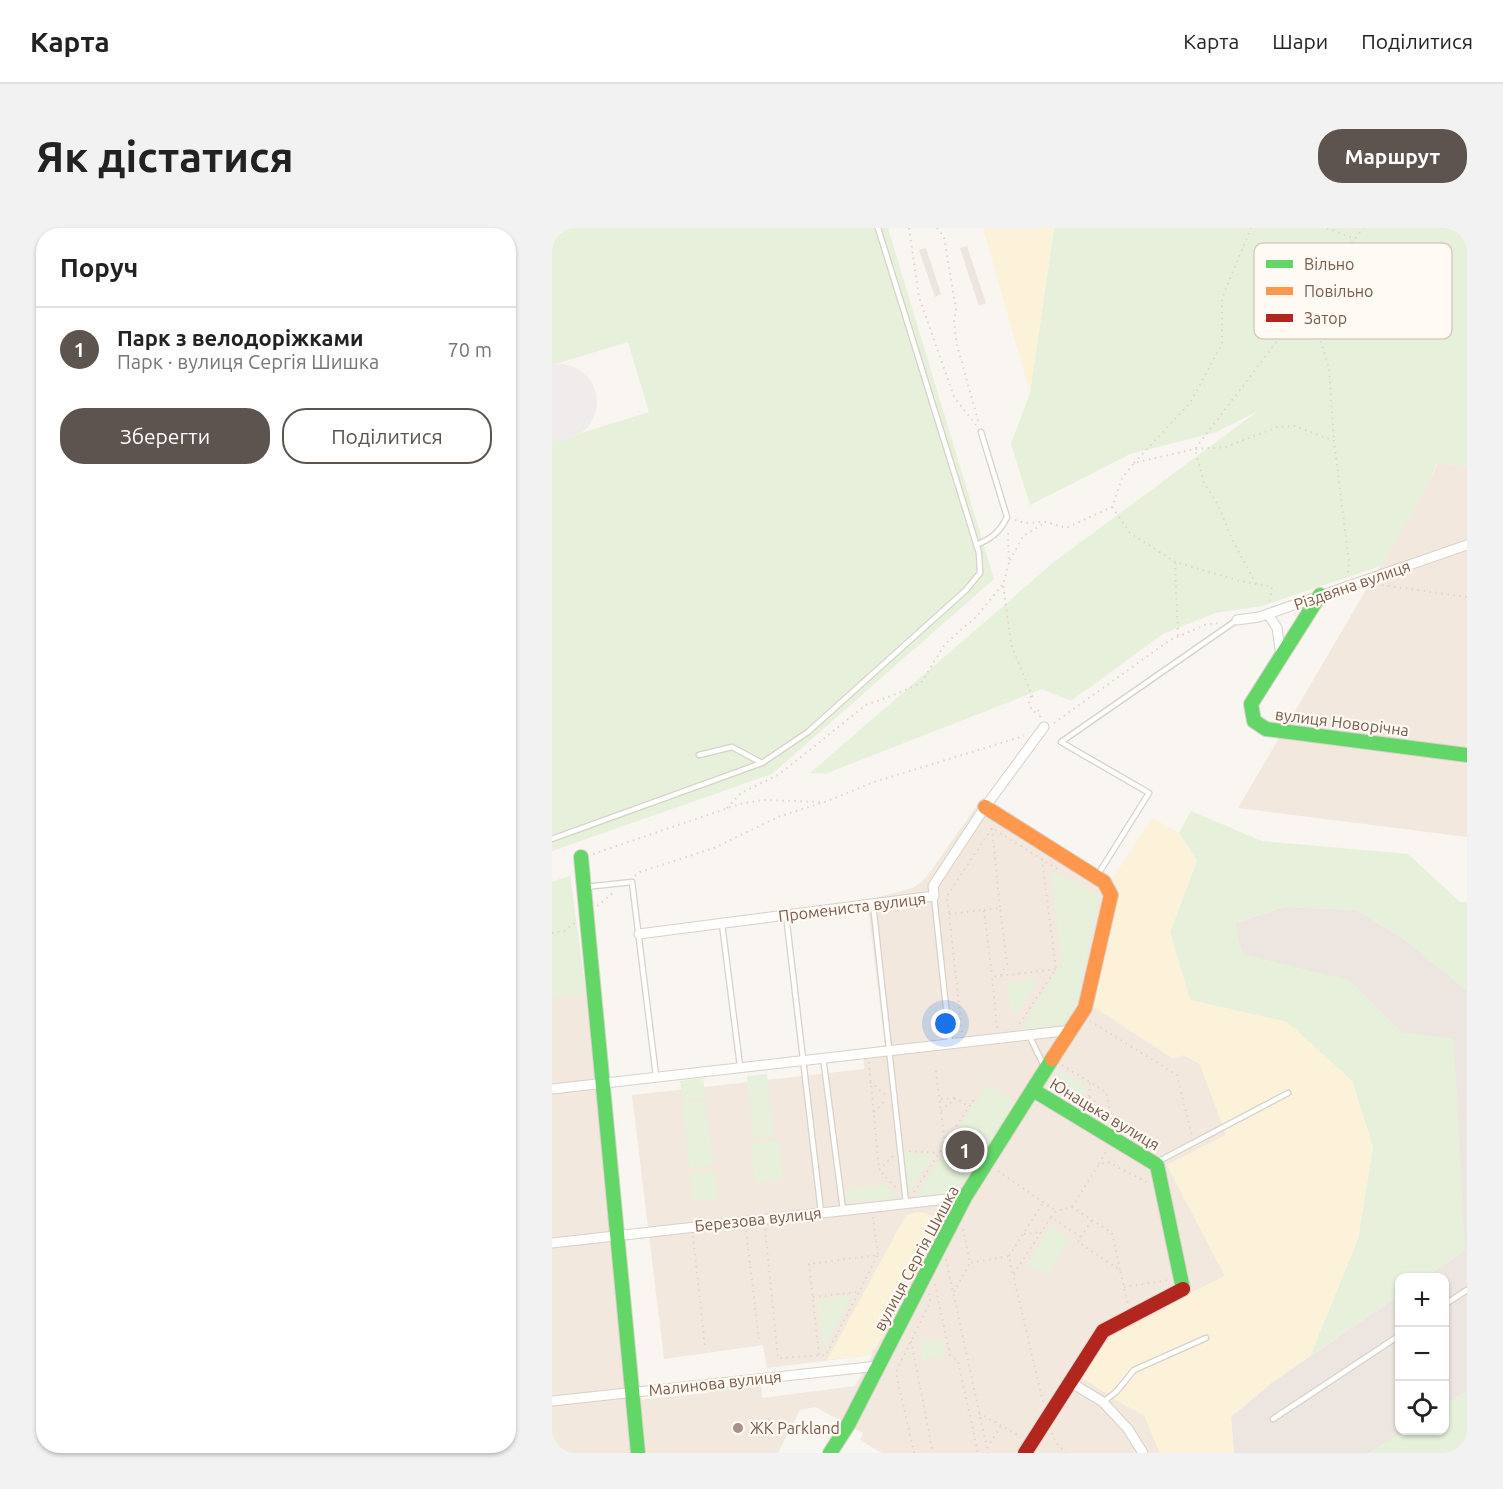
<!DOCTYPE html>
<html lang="uk">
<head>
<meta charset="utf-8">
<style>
	body { margin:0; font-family:Ubuntu,sans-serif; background:#f2f2f2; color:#222 }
	.controls { position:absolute; right:18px; bottom:18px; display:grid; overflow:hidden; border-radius:12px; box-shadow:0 2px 4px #0004 }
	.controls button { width:54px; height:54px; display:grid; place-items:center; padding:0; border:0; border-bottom:2px solid #e0e0e0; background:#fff; color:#222; font:30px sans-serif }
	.you { position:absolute; left:394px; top:796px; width:21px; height:21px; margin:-15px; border:4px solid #fff; border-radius:50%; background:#1a73e8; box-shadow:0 0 0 9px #1a73e833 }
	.badge { display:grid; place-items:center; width:39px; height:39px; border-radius:50%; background:#5d544f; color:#fff; font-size:20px; font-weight:700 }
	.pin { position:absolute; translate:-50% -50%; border:3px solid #fff; box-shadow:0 2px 6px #0006 }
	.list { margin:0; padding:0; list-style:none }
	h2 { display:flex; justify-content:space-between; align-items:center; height:78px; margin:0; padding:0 24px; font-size:26px }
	h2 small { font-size:20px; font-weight:400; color:#767676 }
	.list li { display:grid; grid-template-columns:39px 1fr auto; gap:18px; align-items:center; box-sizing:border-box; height:84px; padding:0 24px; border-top:2px solid #e0e0e0 }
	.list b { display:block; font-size:22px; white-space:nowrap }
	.list p { margin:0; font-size:20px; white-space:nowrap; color:#767676 }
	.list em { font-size:20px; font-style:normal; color:#767676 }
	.actions { display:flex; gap:12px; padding:18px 24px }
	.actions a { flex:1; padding:14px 0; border:2px solid #5d544f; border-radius:24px; text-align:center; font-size:21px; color:#5d544f }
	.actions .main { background:#5d544f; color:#fff }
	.icon { flex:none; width:33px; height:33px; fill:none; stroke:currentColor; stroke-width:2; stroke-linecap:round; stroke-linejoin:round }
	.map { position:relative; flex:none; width:915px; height:1225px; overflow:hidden; border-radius:24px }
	header { display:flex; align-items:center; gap:36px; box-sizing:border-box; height:84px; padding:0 30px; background:#fff; border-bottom:2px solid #e0e0e0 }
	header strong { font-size:28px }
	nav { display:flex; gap:33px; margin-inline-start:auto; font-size:21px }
	.intro { display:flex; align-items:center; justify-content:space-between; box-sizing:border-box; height:144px; padding:0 36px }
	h1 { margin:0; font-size:42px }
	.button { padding:15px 27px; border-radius:24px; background:#5d544f; color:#fff; font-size:21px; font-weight:700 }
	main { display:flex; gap:36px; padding:0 36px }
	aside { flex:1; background:#fff; border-radius:24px; box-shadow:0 2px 4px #0004 }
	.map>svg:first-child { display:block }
	.residential { fill:#f2e8de }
	.industrial { fill:#ede5e0 }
	.green { fill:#e7f0db }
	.sand { fill:#fbf2d9 }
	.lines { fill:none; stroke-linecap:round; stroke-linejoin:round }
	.runway { stroke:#f0ecec; stroke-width:76 }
	.lane-casing { stroke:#d7d1cb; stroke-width:7 }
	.street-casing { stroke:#d7d1cb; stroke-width:11 }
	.fast-casing { stroke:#d9d2cb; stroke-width:16 }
	.slow-casing { stroke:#d9d2cb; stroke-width:16 }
	.jam-casing { stroke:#d9d2cb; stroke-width:16 }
	.path { stroke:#dcd5d0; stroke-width:2; stroke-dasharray:1.5 4.5; stroke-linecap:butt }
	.lane { stroke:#fefefd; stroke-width:4.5 }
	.street { stroke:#fefefd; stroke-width:9 }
	.fast { stroke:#63d668; stroke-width:14 }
	.slow { stroke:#ff974d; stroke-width:14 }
	.jam { stroke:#b3261e; stroke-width:14 }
	.poi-dot { fill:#a69286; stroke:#fffaf3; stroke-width:2 }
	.labels { text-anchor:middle; stroke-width:4.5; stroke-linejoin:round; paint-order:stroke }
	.street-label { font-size:16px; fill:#7a5c4d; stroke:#fffaf3 }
	.poi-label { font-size:16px; fill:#7a5c4d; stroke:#fffaf3; text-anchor:start }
	.key { fill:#fffaf3; stroke:#d7cbc1; stroke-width:1.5 }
	.key-label { font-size:16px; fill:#7a5c4d }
</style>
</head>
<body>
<header>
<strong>Карта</strong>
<nav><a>Карта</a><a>Шари</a><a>Поділитися</a></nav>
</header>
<div class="intro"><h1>Як дістатися</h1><a class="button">Маршрут</a></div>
<main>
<aside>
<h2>Поруч<small></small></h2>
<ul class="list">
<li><span class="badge">1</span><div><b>Парк з велодоріжками</b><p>Парк · вулиця Сергія Шишка</p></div><em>70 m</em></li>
</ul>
<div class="actions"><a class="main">Зберегти</a><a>Поділитися</a></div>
</aside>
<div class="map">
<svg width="915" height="1225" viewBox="0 0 915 1225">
	<rect width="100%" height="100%" fill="#f9f5f0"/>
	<g class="residential">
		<polygon points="886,235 915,239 915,609 686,580 878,253"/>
		<polygon points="431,569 451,585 557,648 563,653 566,661 540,778 648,836 674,907 615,937 673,1048 616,1076 571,1176 592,1187 608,1225 330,1225 308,1212 311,1205 263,1179 248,1182 226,1225 92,1225 85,1172 156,1165 156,1159 209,1154 210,1170 303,1158 320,1127 215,1140 211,1117 112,1131 80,867 312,841 311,821 333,817 315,672 361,660 373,651"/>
		<polygon points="18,648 34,766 79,1225 0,1225 0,654"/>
	</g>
	<g class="industrial">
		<polygon points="415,18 434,75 427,78 408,20"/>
		<polygon points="374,20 389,66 383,69 367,22"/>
		<polygon points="732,679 804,682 852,711 915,763 915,1163 893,1177 892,1050 874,1049 913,1022 849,804 798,753 689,726 683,695"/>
		<polygon points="847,1067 848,1202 853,1203 817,1225 682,1225 679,1189 718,1156"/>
	</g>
	<g class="green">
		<polygon points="0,0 336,0 442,351 220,546 0,623 0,214 97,184 76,114 0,137"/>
		<polygon points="502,0 915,0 915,239 885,235 878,253 829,338 710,378 663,385 611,406 519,473 490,461 273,546 258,545 502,334 706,183 665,204 578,226 478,277 459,216 478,165"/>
		<polygon points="639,583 710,613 856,626 908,674 915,674 915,763 852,711 804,682 732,679 683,695 690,726 798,753 849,804 902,811 913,1022 874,1049 848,1050 847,1067 758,1128 806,1011 821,919 800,853 735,794 638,772 618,704 645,633 627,605"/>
		<polygon points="502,643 547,668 525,777 513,796 468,803 510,734 499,647"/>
		<polygon points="18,648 34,766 0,770 0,654"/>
		<polygon points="482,751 483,757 467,784 459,785 455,754"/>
		<path d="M505,840L534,858V865L522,873C506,863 492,860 505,840Z"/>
		<polygon points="215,846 222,909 202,911 195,848"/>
		<polygon points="151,850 154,870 131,873 128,853"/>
		<polygon points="434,857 464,875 403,968 362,972"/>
		<polygon points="153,872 162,937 138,940 130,875"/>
		<polygon points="226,912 231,951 203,954 199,916"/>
		<polygon points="351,925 382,927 357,964"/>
		<polygon points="162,943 166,970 141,973 138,946"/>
		<polygon points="331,956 344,966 341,970 296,974 292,968 298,959"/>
		<polygon points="498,999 518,1011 495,1048 475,1036"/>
		<polygon points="300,1068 271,1123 265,1071"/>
		<polygon points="390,1110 394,1127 371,1133 367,1115"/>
		<polygon points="915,1163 915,1225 817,1225 853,1203 892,1202 893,1177"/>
	</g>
	<g class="sand">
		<polygon points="431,0 502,0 478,165"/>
		<polygon points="600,590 627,605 645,633 618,704 638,772 735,794 800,853 821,919 806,1011 758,1128 718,1156 679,1189 682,1225 608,1225 592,1187 571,1176 527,1148 559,1108 615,1081 616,1076 673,1048 615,937 674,907 648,836 632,827 622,831 540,778 566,661 560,651"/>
		<path d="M366,984C378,985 383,988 387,999L320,1127L275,1132L354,987Z"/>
	</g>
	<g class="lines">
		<polyline class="runway" points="0,176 7,174"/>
		<g class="lane-casing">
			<g id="lane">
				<path d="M424,317C439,311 448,304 455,289L429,204"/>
				<polyline points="147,527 180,519 210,535"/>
				<polyline points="0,611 210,535 256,504 414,362 428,345 427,325 326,0"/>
				<polyline points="545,648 597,565 509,514 685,392"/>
				<polyline points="33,659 80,654 104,848"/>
				<polyline points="382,668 398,816"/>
				<polyline points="321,676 354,975"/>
				<polyline points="234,687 269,984"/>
				<polyline points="170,696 188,838"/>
				<polyline points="477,807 493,840"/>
				<polyline points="271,829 291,982"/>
				<polyline points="605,934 736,865"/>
				<polyline points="892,1077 915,1062"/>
				<polyline points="551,1174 564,1164 582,1142 654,1110"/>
				<polyline points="721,1191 848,1107"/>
			</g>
		</g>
		<g class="street-casing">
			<g id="street">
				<polyline points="716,386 725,400 729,429"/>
				<polyline points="685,392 707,389 915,317"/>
				<polyline points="87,706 382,668 381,658 433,579 492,499"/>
				<polyline points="0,861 520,802"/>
				<polyline points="0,1015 413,969"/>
				<polyline points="518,1154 551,1174 576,1201 591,1225"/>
				<polyline points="0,1173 326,1138"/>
			</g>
		</g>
		<g class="fast-casing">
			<g id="fast">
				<polyline points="768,367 699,476 702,493 714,501 915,527"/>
				<polyline points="29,629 86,1225"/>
				<polyline points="481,862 605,937 631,1061"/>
				<polyline points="278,1225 296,1197 413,969 500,831"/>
			</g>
		</g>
		<g class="slow-casing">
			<polyline id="slow" points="433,579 552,654 559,667 533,780 500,831"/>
		</g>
		<g class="jam-casing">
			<polyline id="jam" points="473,1225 551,1103 631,1061"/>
		</g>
		<g class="path">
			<polyline points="357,0 367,69 402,169 424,197"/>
			<polyline points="385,0 392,9 404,81 402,94 405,117 427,196"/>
			<polyline points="775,0 803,11"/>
			<polyline points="756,73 777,140 782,213"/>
			<polyline points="582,235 638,175 670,116 670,70 699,0"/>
			<polyline points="560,279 578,305 623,334 688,353 720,359 718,374"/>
			<polyline points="463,292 473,295 494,294 514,300 560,279 570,250 582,235 643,221 674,219 725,199 743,198 782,213 797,334 795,349"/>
			<polyline points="456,305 457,335 451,356 459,416 481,470"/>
			<polyline points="458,332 471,308 491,296"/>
			<polyline points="623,334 626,409"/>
			<polyline points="704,356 680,311 666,277 652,255 643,221 811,0"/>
			<polyline points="830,357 915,369"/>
			<polyline points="479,468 477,475 480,483 488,486"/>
			<polyline points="486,482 489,491"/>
			<polyline points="502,495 618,412 653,397 667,395"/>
			<polyline points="175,580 189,565 226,547 314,477 342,467 369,455 393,416 425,388 451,356"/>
			<polyline points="440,600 448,680"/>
			<polyline points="41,626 188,576 210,572 273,574 322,554 472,508"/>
			<polyline points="490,631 504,741"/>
			<polyline points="83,648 88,644 162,620 226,589 269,575"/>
			<polyline points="45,678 62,664"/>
			<polyline points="432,682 448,680 455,736 448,748"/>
			<polyline points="397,686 432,682 440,748"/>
			<polyline points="0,705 12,703 24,694"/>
			<polyline points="538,793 625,847 640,908"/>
			<polyline points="445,800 440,749 504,741 466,798"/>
			<polyline points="410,804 395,668 440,600 507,642"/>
			<polyline points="317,834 327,942"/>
			<polyline points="510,837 554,864 561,896"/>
			<polyline points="384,843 393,916"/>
			<polyline points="318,854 334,867"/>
			<polyline points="537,869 546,876 547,883 558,882"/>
			<polyline points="389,871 404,870"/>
			<polyline points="527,875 537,869 538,854"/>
			<polyline points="389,883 404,870 417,879"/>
			<polyline points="322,884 334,871"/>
			<polyline points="357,923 387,925"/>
			<polyline points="341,928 327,942 345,961"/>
			<polyline points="547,936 556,920"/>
			<polyline points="446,943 504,983"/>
			<polyline points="362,964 422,871"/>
			<polyline points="520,979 547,936 556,934 596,955"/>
			<polyline points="321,989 326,1027"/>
			<polyline points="499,989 504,983 520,979 560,1005 568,1042"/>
			<polyline points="213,1001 226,1130 274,1127 326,1027 257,1036 267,1127"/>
			<polyline points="411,1001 418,1035 457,1028 461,1047"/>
			<polyline points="194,1003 207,1111"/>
			<polyline points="472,1006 490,1004"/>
			<polyline points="141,1008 153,1119"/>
			<polyline points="529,1009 540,992"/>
			<polyline points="457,1028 491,975"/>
			<polyline points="394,1031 436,1225"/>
			<polyline points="383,1056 398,1127 406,1133 426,1225"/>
			<polyline points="572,1059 617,1052"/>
			<polyline points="402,1064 418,1035"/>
			<polyline points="261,1069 306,1064"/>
			<polyline points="359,1113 381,1225"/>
			<polyline points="491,1174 461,1047 499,989 529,1009 526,1014 568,1042 576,1076"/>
			<polyline points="427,1185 469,1209"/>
			<polyline points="500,1205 504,1215 514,1225"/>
			<polyline points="435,1220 449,1198"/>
			<polyline points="362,1225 344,1144 378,1074 377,1066"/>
		</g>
		<use href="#lane" class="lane"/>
		<use href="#street" class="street"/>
		<use href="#fast" class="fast"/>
		<use href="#slow" class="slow"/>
		<use href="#jam" class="jam"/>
	</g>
	<circle class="poi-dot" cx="186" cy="1200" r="6"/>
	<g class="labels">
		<g class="street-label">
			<text transform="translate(800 357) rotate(-19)" y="6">Різдвяна вулиця</text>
			<text transform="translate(790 494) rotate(7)" y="6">вулиця Новорічна</text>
			<text transform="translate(300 679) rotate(-7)" y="6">Промениста вулиця</text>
			<text transform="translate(553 886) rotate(31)" y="6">Юнацька вулиця</text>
			<text transform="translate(206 991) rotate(-6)" y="6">Березова вулиця</text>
			<text transform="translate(364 1030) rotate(-62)" y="6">вулиця Сергія Шишка</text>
			<text transform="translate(163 1155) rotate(-6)" y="6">Малинова вулиця</text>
		</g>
		<g class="poi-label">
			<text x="198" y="1206">ЖК Parkland</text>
		</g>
	</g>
	<rect x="702" y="15" width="198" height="96" rx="9" class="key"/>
	<rect x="714" y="32" width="27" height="8" fill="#63d668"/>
	<rect x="714" y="59" width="27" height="8" fill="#ff974d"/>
	<rect x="714" y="86" width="27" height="8" fill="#b3261e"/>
	<g class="key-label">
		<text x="752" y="42">Вільно</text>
		<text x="752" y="69">Повільно</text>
		<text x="752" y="96">Затор</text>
	</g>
</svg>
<div class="controls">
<button>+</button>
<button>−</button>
<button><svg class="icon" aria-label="locate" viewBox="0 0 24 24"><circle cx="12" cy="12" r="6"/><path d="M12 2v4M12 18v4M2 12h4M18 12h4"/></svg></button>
</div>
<div class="you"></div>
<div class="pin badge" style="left:413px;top:922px">1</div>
</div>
</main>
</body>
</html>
